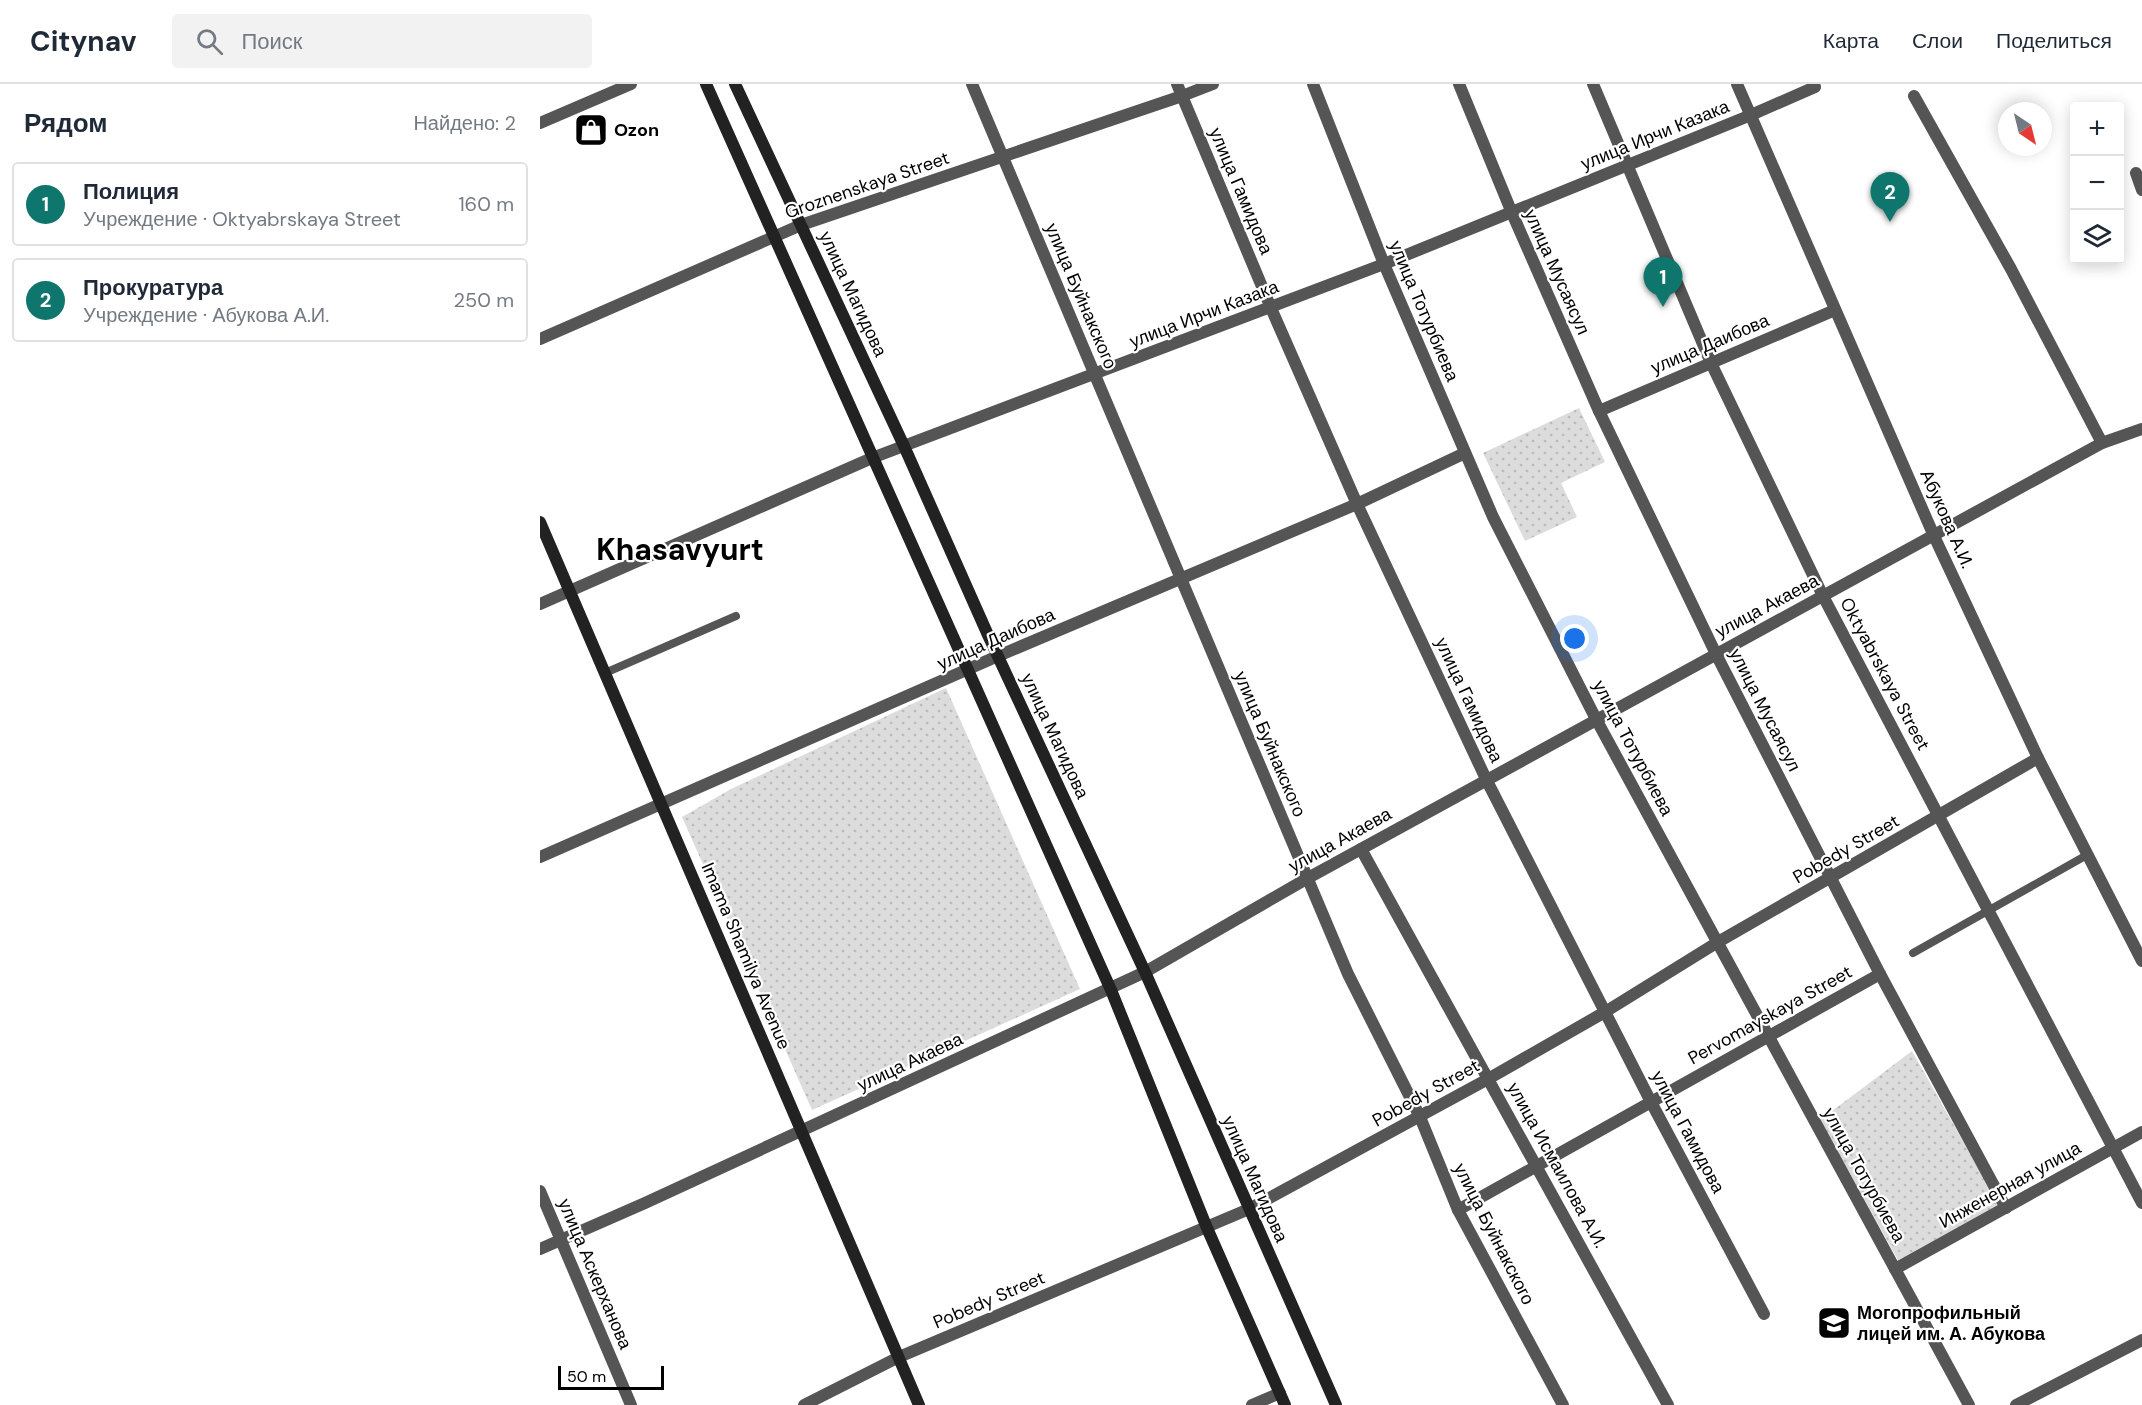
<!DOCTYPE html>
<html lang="ru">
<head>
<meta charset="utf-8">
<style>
	body { margin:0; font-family:"DM Sans",sans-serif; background:#f2f2f3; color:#1f2937 }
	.controls { position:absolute; right:18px; top:18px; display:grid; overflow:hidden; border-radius:6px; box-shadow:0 3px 15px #0003 }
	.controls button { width:54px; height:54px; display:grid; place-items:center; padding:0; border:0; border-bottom:2px solid #e0e1e3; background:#fff; color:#1f2937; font:30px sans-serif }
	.compass { position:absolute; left:1458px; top:18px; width:54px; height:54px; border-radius:50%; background:#fff; box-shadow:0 3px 15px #0003; rotate:145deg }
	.scale { position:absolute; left:18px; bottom:15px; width:106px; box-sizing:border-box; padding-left:6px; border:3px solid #000; border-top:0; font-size:16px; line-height:21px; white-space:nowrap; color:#000; -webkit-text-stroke:4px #fff; paint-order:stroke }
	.you { position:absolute; left:1035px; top:555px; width:21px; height:21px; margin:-15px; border:4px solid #fff; border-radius:50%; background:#1a73e8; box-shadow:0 0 0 9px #1a73e833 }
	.badge { display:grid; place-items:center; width:39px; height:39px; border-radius:50%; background:#0f766e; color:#fff; font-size:20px; font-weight:700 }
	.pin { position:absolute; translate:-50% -50px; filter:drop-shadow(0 2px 3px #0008) }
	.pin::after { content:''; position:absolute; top:32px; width:21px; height:18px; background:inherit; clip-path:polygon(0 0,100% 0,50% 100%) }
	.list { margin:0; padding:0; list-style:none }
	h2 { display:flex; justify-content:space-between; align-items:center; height:78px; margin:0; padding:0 24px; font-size:26px }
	h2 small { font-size:20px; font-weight:400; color:#747a83 }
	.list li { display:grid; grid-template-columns:39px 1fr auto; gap:18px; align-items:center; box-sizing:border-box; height:84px; margin:0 12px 12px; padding:0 12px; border:2px solid #e0e1e3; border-radius:6px }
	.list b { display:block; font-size:22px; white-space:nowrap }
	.list p { margin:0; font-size:20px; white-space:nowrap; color:#747a83 }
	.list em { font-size:20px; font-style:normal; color:#747a83 }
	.icon { flex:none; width:33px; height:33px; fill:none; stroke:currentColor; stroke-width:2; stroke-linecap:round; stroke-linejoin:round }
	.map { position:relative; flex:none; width:1602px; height:1321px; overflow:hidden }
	header { display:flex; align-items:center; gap:36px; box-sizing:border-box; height:84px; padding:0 30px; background:#fff; border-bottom:2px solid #e0e1e3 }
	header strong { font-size:28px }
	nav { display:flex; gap:33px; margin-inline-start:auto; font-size:21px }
	.search { width:420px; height:54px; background:#f2f2f3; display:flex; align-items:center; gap:15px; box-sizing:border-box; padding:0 21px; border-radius:6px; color:#747a83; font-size:22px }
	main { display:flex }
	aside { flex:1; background:#fff }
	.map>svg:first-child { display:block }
	.park { fill:url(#park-dots) }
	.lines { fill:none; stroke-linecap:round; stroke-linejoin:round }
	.service { stroke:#555; stroke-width:8 }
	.minor { stroke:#555; stroke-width:12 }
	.secondary { stroke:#222; stroke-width:12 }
	.labels { text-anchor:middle; stroke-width:4.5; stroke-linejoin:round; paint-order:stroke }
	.poi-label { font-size:18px; font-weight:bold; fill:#000; stroke:#fff; text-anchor:start }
	.street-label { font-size:18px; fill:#000; stroke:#fff }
	.town-label { font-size:30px; font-weight:bold; fill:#000; stroke:#fff }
</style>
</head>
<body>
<header>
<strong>Citynav</strong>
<div class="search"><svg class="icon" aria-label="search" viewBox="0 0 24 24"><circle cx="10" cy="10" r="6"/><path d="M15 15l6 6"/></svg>Поиск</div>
<nav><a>Карта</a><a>Слои</a><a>Поделиться</a></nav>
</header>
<main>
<aside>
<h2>Рядом<small>Найдено: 2</small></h2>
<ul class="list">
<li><span class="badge">1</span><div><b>Полиция</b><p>Учреждение · Oktyabrskaya Street</p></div><em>160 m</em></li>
<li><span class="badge">2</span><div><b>Прокуратура</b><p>Учреждение · Абукова А.И.</p></div><em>250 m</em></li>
</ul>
</aside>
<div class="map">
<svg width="1602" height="1321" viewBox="0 0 1602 1321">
	<defs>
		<pattern id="park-dots" width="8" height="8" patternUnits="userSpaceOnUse" patternTransform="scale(1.5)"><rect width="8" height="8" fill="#dcdcdc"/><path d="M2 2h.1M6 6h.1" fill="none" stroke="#bbb" stroke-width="1.8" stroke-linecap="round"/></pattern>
	</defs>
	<rect width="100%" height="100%" fill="#fff"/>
	<g class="park">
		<polygon points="1039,324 1065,378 1021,399 1037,433 985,457 943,369"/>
		<polygon points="406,604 540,905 272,1026 142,733 191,705"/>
		<polygon points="1372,967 1459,1121 1358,1176 1280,1036"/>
	</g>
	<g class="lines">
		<g class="service">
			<polyline points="65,589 196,532"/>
			<polyline points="1373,869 1547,771"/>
		</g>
		<g class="minor">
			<polyline points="432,0 808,890 880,1033 918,1126 1023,1321"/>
			<polyline points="637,0 731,224 817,420 946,695 1111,1018 1224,1230"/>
			<polyline points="773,0 844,180 953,433 1056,635 1429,1321"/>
			<polyline points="919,0 972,129 1059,327 1176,570 1340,890 1466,1124"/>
			<polyline points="1053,0 1171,279 1283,512 1602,1119"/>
			<polyline points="1197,0 1394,452 1498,674 1602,877"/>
			<polyline points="1374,12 1471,185 1562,359"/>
			<polyline points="0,39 91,0"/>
			<polyline points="1596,89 1602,106"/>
			<polyline points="0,255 261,141 642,12 673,0"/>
			<polyline points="1059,327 1295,226"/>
			<polyline points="0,520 332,374 844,180 1211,31 1275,3"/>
			<polyline points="821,765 1128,1321"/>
			<polyline points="0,773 458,572 817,420 925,369"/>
			<polyline points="0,1107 91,1321"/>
			<polyline points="918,1126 1340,890"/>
			<polyline points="0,1165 105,1119 605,888 768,794 1562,359 1602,345"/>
			<polyline points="1355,1185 1602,1048"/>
			<polyline points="264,1321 359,1273 709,1125 948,995 1065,928 1178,858 1498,674"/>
			<polyline points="712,1321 740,1309"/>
			<polyline points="1476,1321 1602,1256"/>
		</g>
		<g class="secondary">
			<polyline points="166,0 571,906 667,1144 745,1321"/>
			<polyline points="195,0 364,362 448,551 605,888 796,1321"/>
			<polyline points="0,438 379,1321"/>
		</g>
	</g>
	<defs>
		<g id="shop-square" transform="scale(1.725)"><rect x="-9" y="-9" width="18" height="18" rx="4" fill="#000" stroke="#fff"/><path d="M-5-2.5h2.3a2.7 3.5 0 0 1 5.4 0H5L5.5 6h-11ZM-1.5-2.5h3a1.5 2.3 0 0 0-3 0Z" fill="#fff"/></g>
		<g id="school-square" transform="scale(1.725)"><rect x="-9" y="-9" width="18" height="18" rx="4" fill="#000" stroke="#fff"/><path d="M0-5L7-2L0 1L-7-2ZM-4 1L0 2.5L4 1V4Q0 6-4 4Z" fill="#fff"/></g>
	</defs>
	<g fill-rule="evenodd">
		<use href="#shop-square" x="51" y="46"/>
		<use href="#school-square" x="1294" y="1239"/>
	</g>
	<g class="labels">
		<g class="poi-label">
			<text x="74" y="52">Ozon</text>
			<text x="1317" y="1235">Могопрофильный<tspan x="1317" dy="21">лицей им. А. Абукова</tspan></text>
		</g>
		<g class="street-label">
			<text transform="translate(1115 51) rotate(-22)" y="6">улица Ирчи Казака</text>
			<text transform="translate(327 101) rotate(-19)" y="6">Groznenskaya Street</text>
			<text transform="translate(701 107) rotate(67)" y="6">улица Гамидова</text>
			<text transform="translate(1017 188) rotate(66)" y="6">улица Мусаясул</text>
			<text transform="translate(313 210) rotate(65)" y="6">улица Магидова</text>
			<text transform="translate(541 212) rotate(67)" y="6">улица Буйнакского</text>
			<text transform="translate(884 227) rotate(67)" y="6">улица Тотурбиева</text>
			<text transform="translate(664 230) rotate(-21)" y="6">улица Ирчи Казака</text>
			<text transform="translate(1170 260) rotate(-23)" y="6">улица Даибова</text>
			<text transform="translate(1407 435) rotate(66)" y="6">Абукова А.И.</text>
			<text transform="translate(1227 522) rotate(-28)" y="6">улица Акаева</text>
			<text transform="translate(456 555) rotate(-24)" y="6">улица Даибова</text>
			<text transform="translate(1345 590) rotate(62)" y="6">Oktyabrskaya Street</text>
			<text transform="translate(929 616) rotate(65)" y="6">улица Гамидова</text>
			<text transform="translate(1225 626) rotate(63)" y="6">улица Мусаясул</text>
			<text transform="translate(515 652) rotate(65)" y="6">улица Магидова</text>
			<text transform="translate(730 660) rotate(67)" y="6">улица Буйнакского</text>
			<text transform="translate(1093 664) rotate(62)" y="6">улица Тотурбиева</text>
			<text transform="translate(800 756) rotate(-29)" y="6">улица Акаева</text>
			<text transform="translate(1306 765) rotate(-30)" y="6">Pobedy Street</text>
			<text transform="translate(206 872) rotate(67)" y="6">Imama Shamilya Avenue</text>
			<text transform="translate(1230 931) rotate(-29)" y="6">Pervomayskaya Street</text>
			<text transform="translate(370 978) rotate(-25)" y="6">улица Акаева</text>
			<text transform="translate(886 1009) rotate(-29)" y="6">Pobedy Street</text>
			<text transform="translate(1148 1048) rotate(62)" y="6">улица Гамидова</text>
			<text transform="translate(1017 1081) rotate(61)" y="6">улица Исмаилова А.И.</text>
			<text transform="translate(1324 1091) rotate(61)" y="6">улица Тотурбиева</text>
			<text transform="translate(715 1095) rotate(66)" y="6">улица Магидова</text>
			<text transform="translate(1470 1101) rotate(-29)" y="6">Инженерная улица</text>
			<text transform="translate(954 1150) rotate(63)" y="6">улица Буйнакского</text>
			<text transform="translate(55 1190) rotate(67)" y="6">улица Аскерханова</text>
			<text transform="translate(449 1216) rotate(-23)" y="6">Pobedy Street</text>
		</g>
		<g class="town-label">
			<text x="140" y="476">Khasavyurt</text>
		</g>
	</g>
</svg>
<div class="controls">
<button>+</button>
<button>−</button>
<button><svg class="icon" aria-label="layers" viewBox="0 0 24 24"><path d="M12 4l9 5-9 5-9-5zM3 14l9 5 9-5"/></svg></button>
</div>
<svg class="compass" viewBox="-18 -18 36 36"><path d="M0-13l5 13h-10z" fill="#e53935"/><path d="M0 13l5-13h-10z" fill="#747a83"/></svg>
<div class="scale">50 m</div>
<div class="you"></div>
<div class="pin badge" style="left:1123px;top:223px">1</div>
<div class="pin badge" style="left:1350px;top:138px">2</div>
</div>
</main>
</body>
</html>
